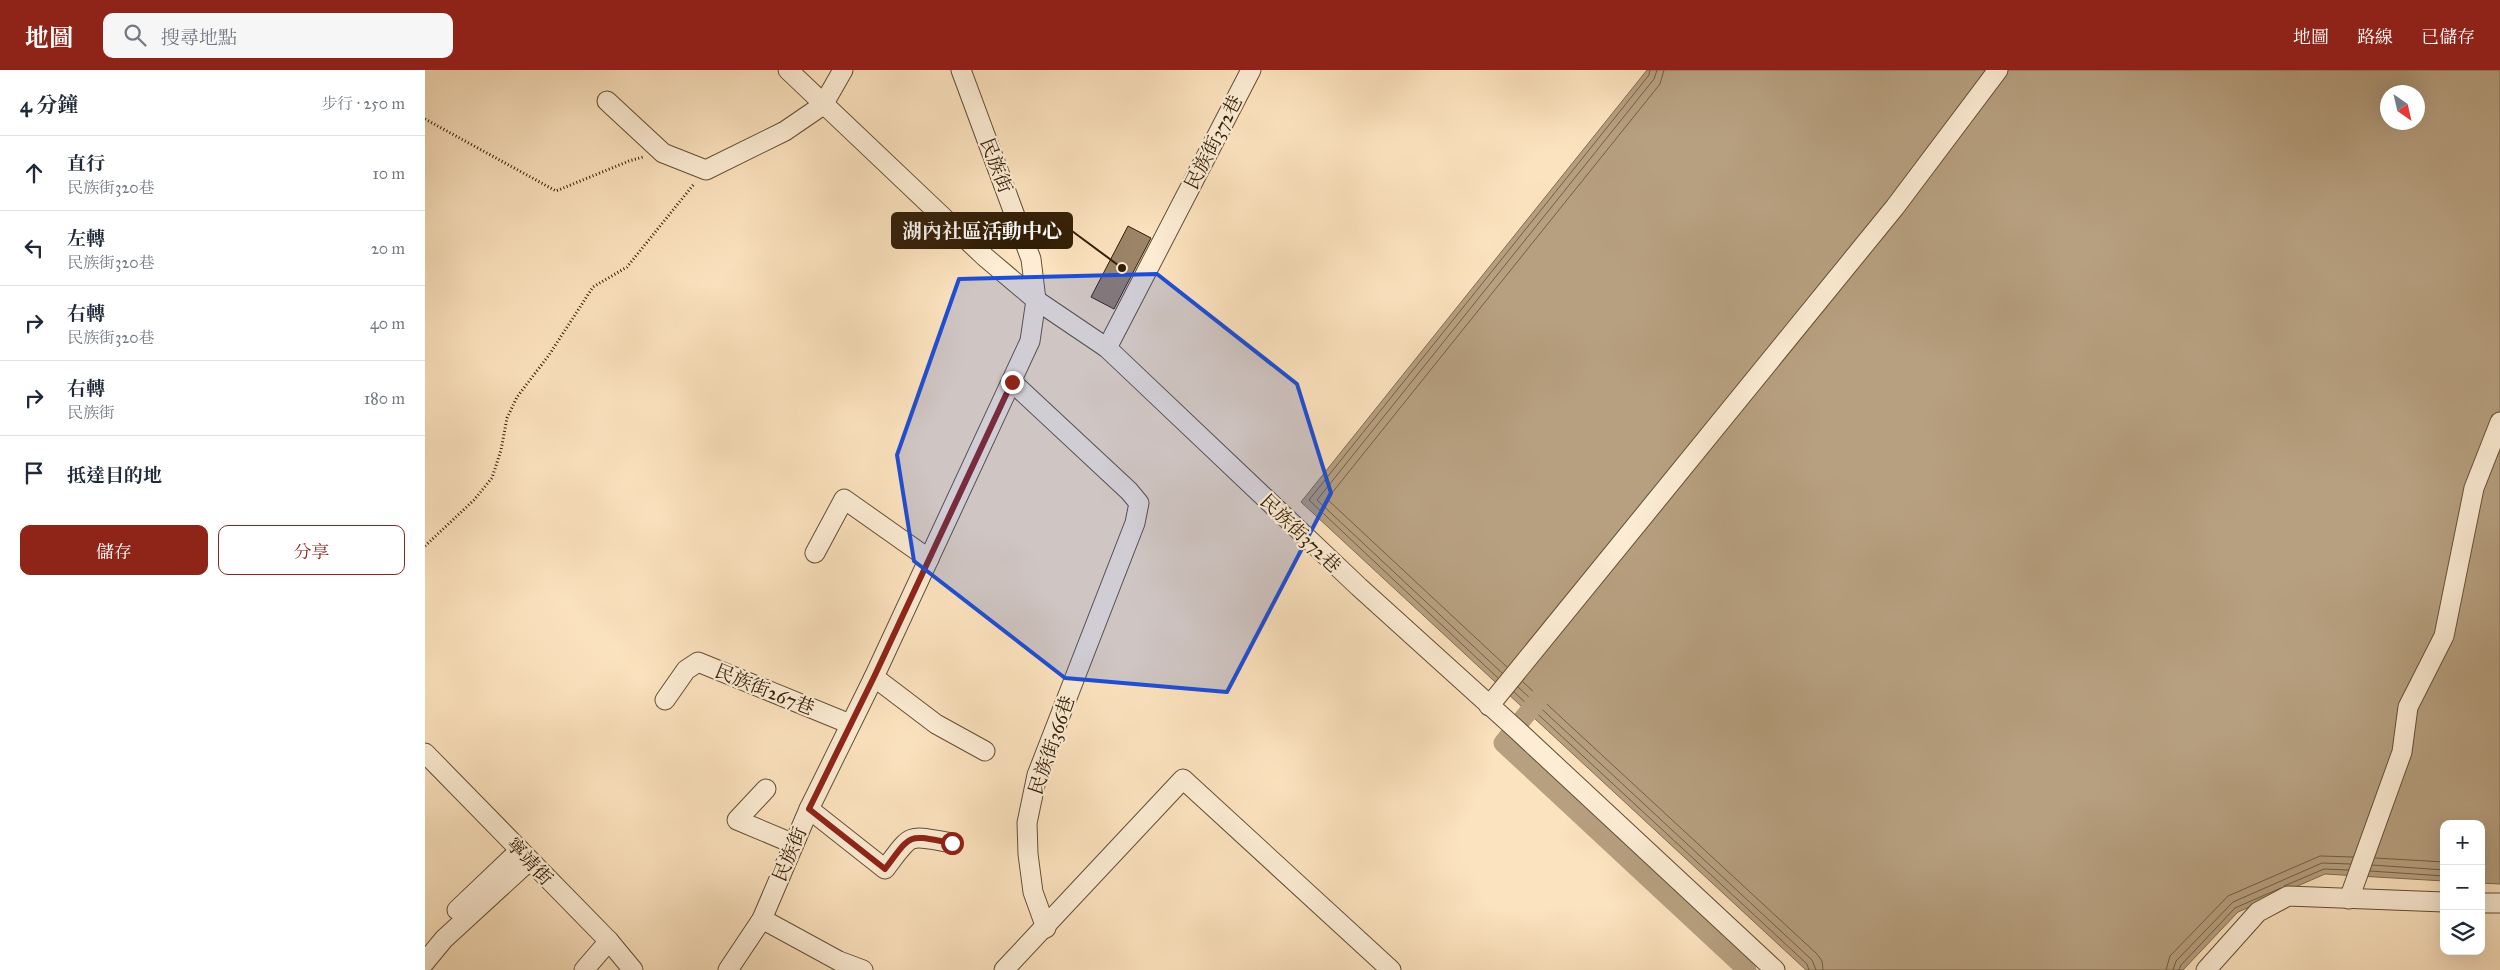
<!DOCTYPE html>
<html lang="zh-TW">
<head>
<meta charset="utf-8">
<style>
	body { margin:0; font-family:"IM FELL Great Primer","Noto Serif TC",serif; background:#f6f6f7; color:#1f2937 }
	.controls { position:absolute; right:15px; bottom:15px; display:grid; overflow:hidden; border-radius:10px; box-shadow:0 5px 20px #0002 }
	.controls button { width:45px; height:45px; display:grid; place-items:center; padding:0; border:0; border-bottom:1px solid #e0e1e3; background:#fff; color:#1f2937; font:25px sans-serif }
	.compass { position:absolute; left:1955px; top:15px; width:45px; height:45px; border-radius:50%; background:#fff; box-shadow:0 5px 20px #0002; rotate:146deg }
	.stop { position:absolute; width:15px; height:15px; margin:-11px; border:4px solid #8f2418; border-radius:50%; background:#fff }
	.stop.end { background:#8f2418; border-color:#fff; box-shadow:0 1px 5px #0008 }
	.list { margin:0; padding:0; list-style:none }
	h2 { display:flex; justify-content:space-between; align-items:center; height:65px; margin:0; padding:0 20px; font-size:21px }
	h2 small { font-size:16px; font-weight:400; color:#747a83 }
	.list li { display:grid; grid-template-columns:32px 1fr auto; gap:15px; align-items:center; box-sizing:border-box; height:75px; padding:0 20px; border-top:1px solid #e0e1e3 }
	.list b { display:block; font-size:19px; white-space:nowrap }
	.list p { margin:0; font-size:16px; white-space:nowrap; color:#747a83 }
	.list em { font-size:16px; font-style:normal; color:#747a83 }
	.actions { display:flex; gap:10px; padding:15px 20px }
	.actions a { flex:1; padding:11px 0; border:1px solid #8f2418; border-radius:10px; text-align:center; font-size:18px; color:#8f2418 }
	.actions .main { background:#8f2418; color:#fff }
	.icon { flex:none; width:28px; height:28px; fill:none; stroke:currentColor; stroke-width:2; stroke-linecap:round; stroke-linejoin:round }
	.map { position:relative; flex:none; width:2075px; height:900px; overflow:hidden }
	header { display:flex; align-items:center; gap:30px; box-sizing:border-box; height:70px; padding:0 25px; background:#8f2418; color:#fff }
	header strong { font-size:24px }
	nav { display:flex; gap:28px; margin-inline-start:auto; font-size:18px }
	.search { width:350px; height:45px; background:#f6f6f7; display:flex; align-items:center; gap:12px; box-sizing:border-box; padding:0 18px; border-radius:10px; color:#747a83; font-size:19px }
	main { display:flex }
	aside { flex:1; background:#fff }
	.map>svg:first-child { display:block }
	.water { fill:#b7a080; stroke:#826c50; fill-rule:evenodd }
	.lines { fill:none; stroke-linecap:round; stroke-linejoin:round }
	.shore { stroke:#745f44; stroke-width:1 }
	.canal { stroke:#b7a080; stroke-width:19 }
	.building { fill:#9b8467; stroke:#321e07 }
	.minor-casing { stroke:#644f35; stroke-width:21 }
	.path { stroke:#321e07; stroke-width:3; stroke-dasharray:1 2.5; stroke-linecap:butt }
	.minor { stroke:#fdedd5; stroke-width:19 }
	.route { stroke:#8f2418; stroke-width:6 }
	.marked { fill:#1d4ed8; fill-opacity:0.2; stroke:#1d4ed8; stroke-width:4; stroke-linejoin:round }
	.labels { text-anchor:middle; stroke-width:4.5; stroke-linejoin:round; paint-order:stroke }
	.street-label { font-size:19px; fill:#321e07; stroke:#fdedd5 }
	.leader { fill:none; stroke:#321e07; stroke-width:2 }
	.callout-dot { fill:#321e07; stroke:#fdedd5; stroke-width:2 }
	.callout { fill:#321e07; stroke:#321e07; stroke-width:2 }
	.callout-label { font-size:20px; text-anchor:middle; font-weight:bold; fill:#fff }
</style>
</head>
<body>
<header>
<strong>地圖</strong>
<div class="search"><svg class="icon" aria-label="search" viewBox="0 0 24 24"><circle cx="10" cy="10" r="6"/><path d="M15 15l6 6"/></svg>搜尋地點</div>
<nav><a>地圖</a><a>路線</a><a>已儲存</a></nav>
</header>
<main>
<aside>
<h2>4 分鐘<small>步行 · 250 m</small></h2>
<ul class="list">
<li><svg class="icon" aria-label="ahead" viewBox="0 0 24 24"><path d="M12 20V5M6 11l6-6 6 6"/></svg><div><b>直行</b><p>民族街320巷</p></div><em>10 m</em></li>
<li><svg class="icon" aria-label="left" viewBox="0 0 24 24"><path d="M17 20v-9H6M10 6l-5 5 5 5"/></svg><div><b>左轉</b><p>民族街320巷</p></div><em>20 m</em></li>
<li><svg class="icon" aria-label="right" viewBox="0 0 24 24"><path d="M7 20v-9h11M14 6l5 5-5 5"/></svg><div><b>右轉</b><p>民族街320巷</p></div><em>40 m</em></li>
<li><svg class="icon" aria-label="right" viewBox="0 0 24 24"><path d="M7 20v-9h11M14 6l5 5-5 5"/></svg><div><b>右轉</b><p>民族街</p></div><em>180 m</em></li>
<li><svg class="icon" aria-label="arrive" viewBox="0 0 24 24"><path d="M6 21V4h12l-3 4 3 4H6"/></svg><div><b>抵達目的地</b></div></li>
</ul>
<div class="actions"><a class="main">儲存</a><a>分享</a></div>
</aside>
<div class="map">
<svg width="2075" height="900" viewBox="0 0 2075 900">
	<rect width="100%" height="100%" fill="#fce3bf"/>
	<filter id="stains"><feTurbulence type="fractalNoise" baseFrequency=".004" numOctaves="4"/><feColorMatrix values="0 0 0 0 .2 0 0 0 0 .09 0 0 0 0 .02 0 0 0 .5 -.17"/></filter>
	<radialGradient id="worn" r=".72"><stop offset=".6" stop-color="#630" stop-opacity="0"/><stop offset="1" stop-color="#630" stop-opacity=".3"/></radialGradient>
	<path class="water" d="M1222,0H2075V814L2056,813V754H2019V811L1900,804L1813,842L1758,900H1381L876,432ZM1962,22H1992V52H1962Z"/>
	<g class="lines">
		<g class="shore">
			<polyline points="1082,597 902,429 1235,14 1239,0"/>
			<polyline points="1077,603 892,430 1229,9 1232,0"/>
			<polyline points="1073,608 884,430 1224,5 1225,0"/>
			<polyline points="1098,612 1392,884 1397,891 1398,900"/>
			<polyline points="1093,617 1387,890 1391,900"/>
			<polyline points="1089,622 1382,894 1384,900"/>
			<polyline points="1950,788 2019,792"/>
			<polyline points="1947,795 2019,800"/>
			<polyline points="1945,801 2019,806"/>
			<polyline points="1859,816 1899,799 1923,800"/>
			<polyline points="1741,900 1745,886 1803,826 1895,786 1928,787"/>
			<polyline points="1748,900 1751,891 1808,832 1897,793 1925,794"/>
			<polyline points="1754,900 1756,895 1810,838 1856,818"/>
		</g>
		<polyline class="canal" points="1118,624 1078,673 1322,900"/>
	</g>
	<polygon class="building" points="703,156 726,168 689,239 666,227"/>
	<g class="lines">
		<g class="minor-casing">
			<g id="minor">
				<polyline points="363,0 560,187 611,230 682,278 934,517 1091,659 1350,900"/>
				<polyline points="182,31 238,83 281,100 360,61 398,35 418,0"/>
				<polyline points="682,278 826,0"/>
				<polyline points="587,312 704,421 714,433 710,453 612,705 602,753 603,784 608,822 621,858"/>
				<polyline points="390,483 419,429 504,489"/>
				<polyline points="449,607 511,654 560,681"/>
				<polyline points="240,630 261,600 273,592 425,654"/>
				<polyline points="1064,636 1470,137 1573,0"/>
				<polyline points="0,683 184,871 208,900"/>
				<polyline points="341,719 312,750 369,774"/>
				<path d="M384,739L460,799C488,762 481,765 527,773"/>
				<polyline points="1924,829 1977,682 1983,637 2019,566 2049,418 2075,352"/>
				<polyline points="2056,833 2075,833"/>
				<polyline points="32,840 95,780"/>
				<polyline points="337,849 414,891 438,900"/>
				<polyline points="0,892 19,869 104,791"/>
				<polyline points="159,900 184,871"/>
				<polyline points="303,900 337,849 384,739 449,607 605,271 611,230 606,189 536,0"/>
				<polyline points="579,900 758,709 966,900"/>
				<polyline points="1781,900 1833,842 1863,826 2019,832"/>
			</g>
		</g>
		<g class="path">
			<polyline points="0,49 131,121 204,91 218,87"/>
			<polyline points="0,476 49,430 67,408 76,380 82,348 92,327 124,285 168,217 202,197 269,114"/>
		</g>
		<use href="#minor" class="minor"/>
	</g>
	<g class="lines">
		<path class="route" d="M527,773C481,765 488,762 460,799L384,739L449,607L587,312"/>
	</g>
	<path class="marked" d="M732,204L872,314L906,423L802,622L640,608L489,491L472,385L534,209Z"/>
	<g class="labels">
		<g class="street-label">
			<text transform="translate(788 72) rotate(-63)" y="7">民族街372巷</text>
			<text transform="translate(572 95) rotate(69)" y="7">民族街</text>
			<text transform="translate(876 463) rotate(44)" y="7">民族街372巷</text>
			<text transform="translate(340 619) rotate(22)" y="7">民族街267巷</text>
			<text transform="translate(626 675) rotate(-71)" y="7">民族街366巷</text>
			<text transform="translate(364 784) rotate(-67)" y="7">民族街</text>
			<text transform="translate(105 791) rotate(46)" y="7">寧靖街</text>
		</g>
	</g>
	<path class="leader" d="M697 198L647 161"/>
	<circle class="callout-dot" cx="697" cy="198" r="5"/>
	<rect class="callout" x="467" y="143" width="180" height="35" rx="5"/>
	<g class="callout-label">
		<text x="557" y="168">湖內社區活動中心</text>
	</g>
	<rect width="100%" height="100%" filter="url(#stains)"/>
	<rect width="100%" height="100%" fill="url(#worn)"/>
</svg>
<div class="controls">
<button>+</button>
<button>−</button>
<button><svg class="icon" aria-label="layers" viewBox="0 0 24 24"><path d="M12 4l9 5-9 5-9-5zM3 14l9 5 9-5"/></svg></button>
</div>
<svg class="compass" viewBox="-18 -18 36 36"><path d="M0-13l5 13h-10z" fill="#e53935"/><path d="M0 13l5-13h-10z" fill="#747a83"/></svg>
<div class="stop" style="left:527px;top:773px"></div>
<div class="stop end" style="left:587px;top:312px"></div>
</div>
</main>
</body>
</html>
